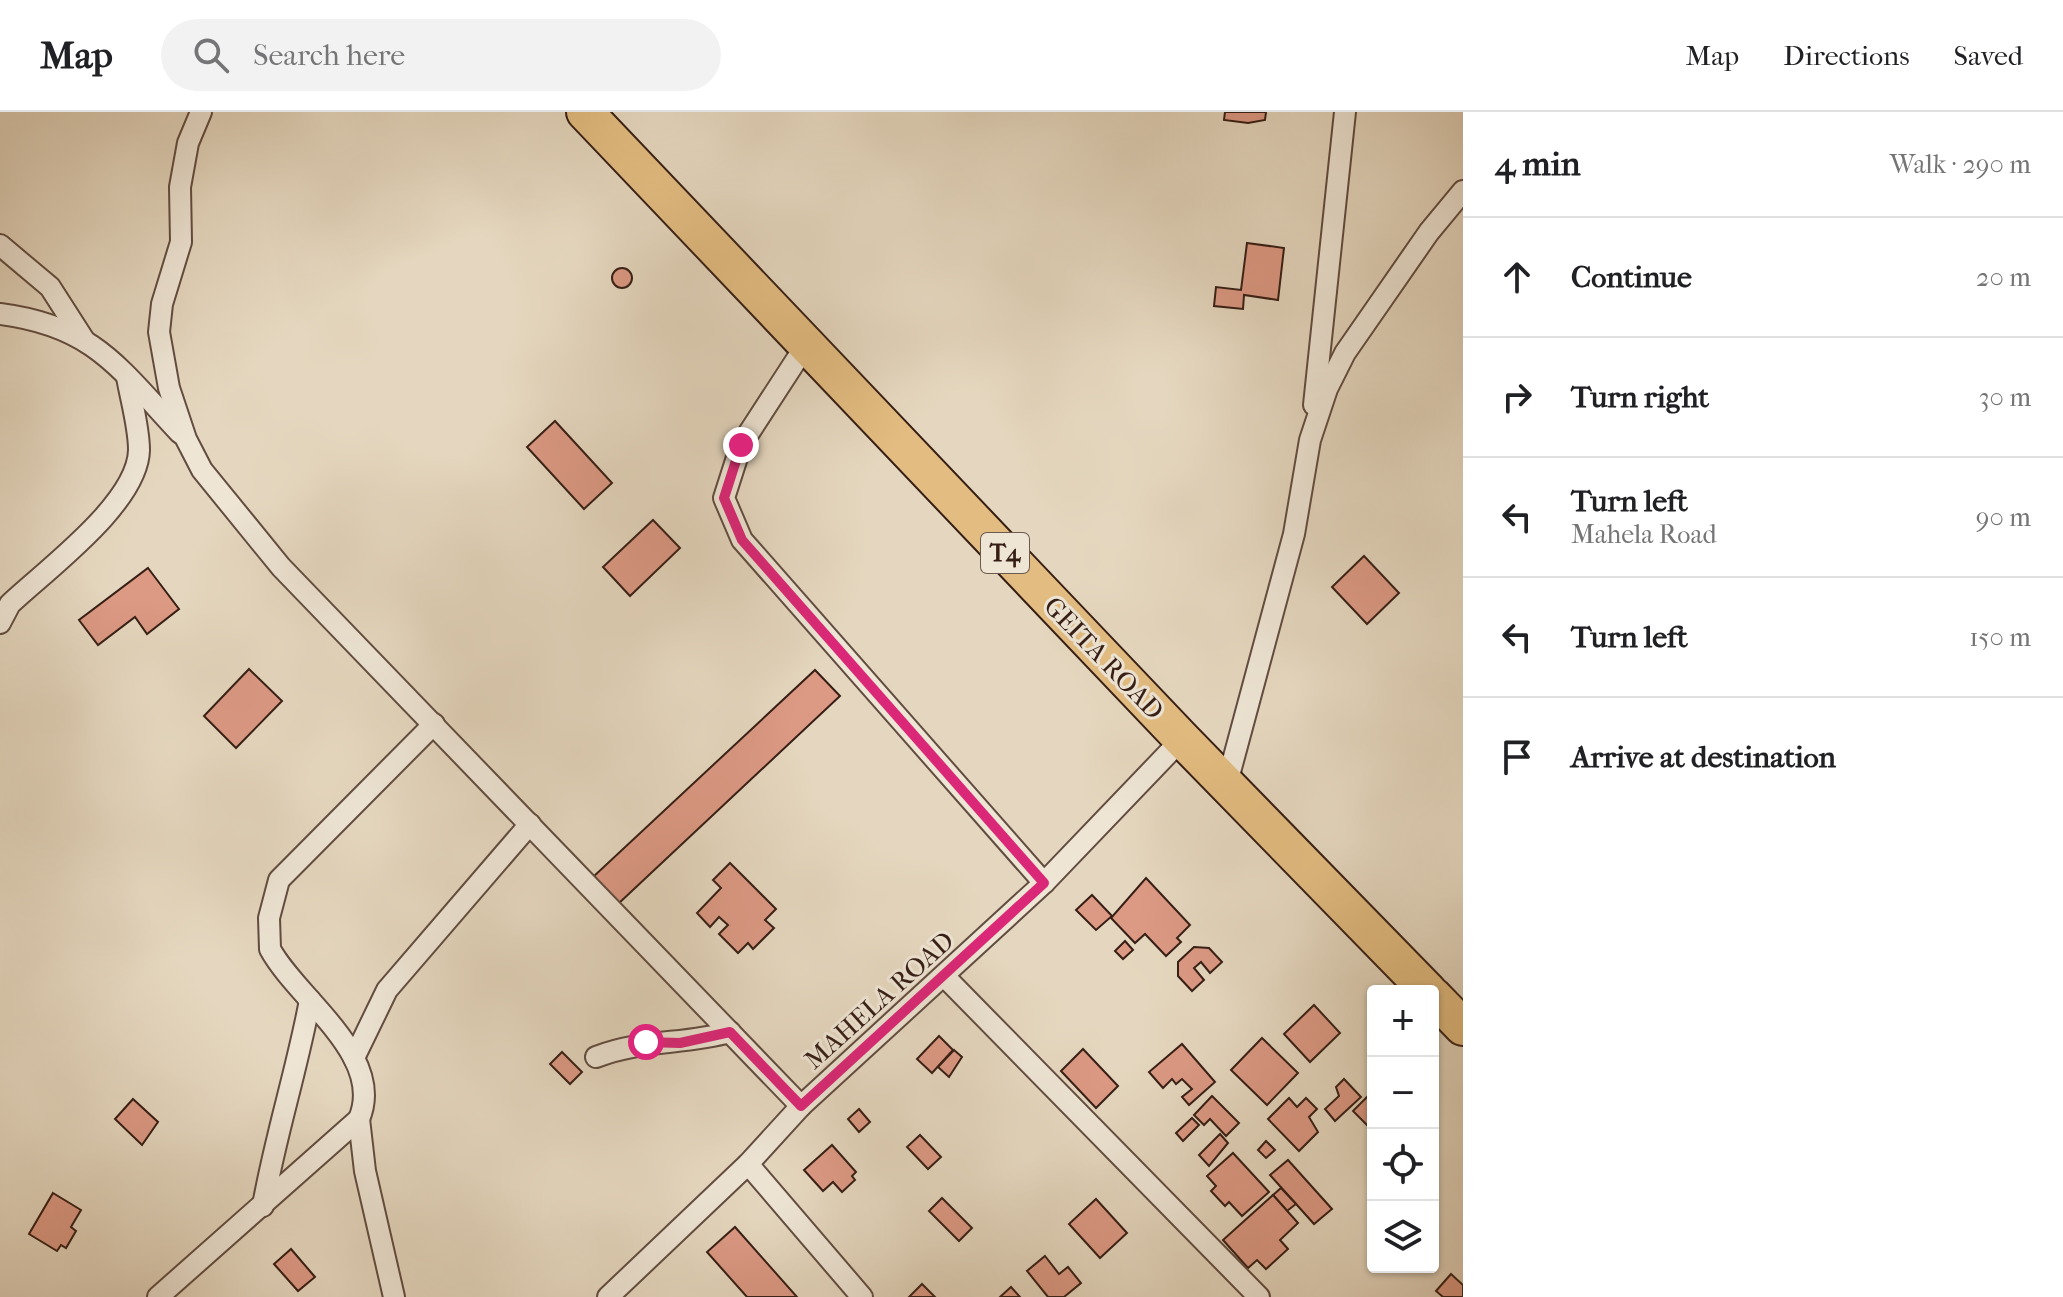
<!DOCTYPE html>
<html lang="en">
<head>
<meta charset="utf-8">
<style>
	body { margin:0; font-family:"IM FELL French Canon",serif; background:#f2f2f2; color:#202124 }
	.controls { position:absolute; right:24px; bottom:24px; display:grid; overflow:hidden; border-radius:8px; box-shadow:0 2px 6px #0004 }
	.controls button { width:72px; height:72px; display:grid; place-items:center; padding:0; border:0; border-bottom:2px solid #e0e0e0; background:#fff; color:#202124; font:40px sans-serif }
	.stop { position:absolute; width:24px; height:24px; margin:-18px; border:6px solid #db2777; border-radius:50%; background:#fff }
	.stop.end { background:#db2777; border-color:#fff; box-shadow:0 2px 8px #0008 }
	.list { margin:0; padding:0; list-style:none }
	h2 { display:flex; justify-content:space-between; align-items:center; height:104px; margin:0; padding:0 32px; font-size:34px }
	h2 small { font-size:26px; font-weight:400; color:#757577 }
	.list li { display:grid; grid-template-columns:52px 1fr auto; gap:24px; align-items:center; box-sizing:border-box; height:120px; padding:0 32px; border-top:2px solid #e0e0e0 }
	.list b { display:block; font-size:30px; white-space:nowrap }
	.list p { margin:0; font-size:26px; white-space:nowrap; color:#757577 }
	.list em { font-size:26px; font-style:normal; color:#757577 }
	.icon { flex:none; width:44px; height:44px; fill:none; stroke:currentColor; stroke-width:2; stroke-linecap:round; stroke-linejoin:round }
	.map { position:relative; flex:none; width:1463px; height:1185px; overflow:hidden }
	header { display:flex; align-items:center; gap:48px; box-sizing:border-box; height:112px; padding:0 40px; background:#fff; border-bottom:2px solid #e0e0e0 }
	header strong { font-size:38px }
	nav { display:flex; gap:44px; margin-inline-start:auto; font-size:28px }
	.search { width:560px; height:72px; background:#f2f2f2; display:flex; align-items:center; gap:20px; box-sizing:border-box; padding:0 28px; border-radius:44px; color:#757577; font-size:30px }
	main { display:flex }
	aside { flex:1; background:#fff }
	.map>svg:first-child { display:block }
	.building { fill:#dc9984; stroke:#361e15; stroke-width:2 }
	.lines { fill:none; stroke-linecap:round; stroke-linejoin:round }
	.street-casing { stroke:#624c40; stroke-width:24 }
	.highway-casing { stroke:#361e15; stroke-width:40 }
	.street { stroke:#eee5d5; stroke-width:20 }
	.highway { stroke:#e2bc80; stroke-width:36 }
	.route { stroke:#db2777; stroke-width:10 }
	.labels { text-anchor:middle; stroke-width:6; stroke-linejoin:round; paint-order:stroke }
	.shield { fill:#eee5d5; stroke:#6d5a4f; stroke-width:2 }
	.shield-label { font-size:24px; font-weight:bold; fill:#361e15 }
	.street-label { font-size:26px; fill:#361e15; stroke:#eee5d5 }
</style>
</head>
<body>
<header>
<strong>Map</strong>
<div class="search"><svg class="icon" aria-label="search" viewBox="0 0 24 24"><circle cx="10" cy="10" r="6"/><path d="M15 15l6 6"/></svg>Search here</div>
<nav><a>Map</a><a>Directions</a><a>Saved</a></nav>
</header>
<main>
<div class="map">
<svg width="1463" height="1185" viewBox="0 0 1463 1185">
	<rect width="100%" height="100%" fill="#e5d7bf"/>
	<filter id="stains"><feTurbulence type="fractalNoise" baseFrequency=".0025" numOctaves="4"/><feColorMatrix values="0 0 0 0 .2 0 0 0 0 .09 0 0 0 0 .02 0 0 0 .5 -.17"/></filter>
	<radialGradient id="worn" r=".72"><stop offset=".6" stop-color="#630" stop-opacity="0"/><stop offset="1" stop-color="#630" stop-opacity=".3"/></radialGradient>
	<g class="building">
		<polygon points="1225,0 1266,0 1265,8 1248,11 1224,8"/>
		<polygon points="1247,131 1284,136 1278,188 1244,183 1243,197 1214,194 1216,175 1241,178"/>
		<circle cx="622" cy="166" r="10"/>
		<polygon points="555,309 612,371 584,397 527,335"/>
		<polygon points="653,408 680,436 630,484 603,455"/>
		<polygon points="1364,444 1399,481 1367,512 1332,475"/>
		<polygon points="148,456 179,497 147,522 135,505 98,533 79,508"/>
		<polygon points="249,557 282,589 236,636 204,604"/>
		<polygon points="815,558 840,584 618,792 593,765"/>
		<polygon points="730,751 776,797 765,808 774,816 753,837 748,831 738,841 719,822 728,813 719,805 710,815 697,801 721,776 713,768"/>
		<polygon points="1146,766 1190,813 1177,826 1181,830 1166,844 1145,822 1135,831 1111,806"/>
		<polygon points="1092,783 1112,804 1096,818 1076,798"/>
		<polygon points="1125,829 1133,838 1123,847 1115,839"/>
		<polygon points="1194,835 1209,836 1222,850 1210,861 1201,850 1194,856 1204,868 1192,879 1178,864 1178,850"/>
		<polygon points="1314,893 1340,921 1310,950 1284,922"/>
		<polygon points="939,924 953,938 932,961 917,947"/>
		<polygon points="1262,926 1298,961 1267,993 1231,958"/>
		<polygon points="1182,932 1215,970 1189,993 1182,985 1192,977 1182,967 1176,972 1172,967 1163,976 1149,960"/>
		<polygon points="1083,937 1118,974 1096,996 1061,959"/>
		<polygon points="954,938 962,945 949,965 938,955"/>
		<polygon points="562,940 582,960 570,972 550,952"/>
		<polygon points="1344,967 1361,985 1335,1009 1325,997 1339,984 1336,975"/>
		<polygon points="1373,979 1373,1019 1353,999"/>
		<polygon points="1212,984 1239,1011 1226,1024 1210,1007 1204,1013 1194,1003"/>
		<polygon points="1289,986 1297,995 1306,986 1317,997 1309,1005 1318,1020 1299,1039 1268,1007"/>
		<polygon points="133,987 158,1010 142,1033 115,1007"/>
		<polygon points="859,997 870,1010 859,1020 848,1007"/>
		<polygon points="1192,1006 1199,1013 1183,1029 1176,1021"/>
		<polygon points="1220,1022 1228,1031 1209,1054 1199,1043"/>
		<polygon points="920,1023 941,1045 928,1057 907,1035"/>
		<polygon points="1266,1029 1275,1038 1266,1046 1258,1038"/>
		<polygon points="832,1033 856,1060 852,1064 855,1068 842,1080 833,1070 823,1079 804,1058"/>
		<polygon points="1233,1041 1269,1080 1242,1104 1229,1090 1225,1094 1211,1079 1216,1074 1207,1064"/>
		<polygon points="1288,1048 1332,1097 1314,1112 1270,1063"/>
		<polygon points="1281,1076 1296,1092 1287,1099 1273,1083"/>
		<polygon points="53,1081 81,1098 71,1115 76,1119 66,1136 61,1133 57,1139 29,1122"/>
		<polygon points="1273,1083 1298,1111 1280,1128 1288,1137 1266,1157 1257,1148 1248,1156 1223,1128"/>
		<polygon points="942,1086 972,1116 959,1129 929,1099"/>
		<polygon points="1096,1087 1127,1121 1100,1146 1069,1112"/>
		<polygon points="735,1115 797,1185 747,1185 707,1140"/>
		<polygon points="291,1137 315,1165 298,1179 274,1152"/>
		<polygon points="1045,1144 1059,1162 1068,1155 1081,1171 1064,1185 1048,1185 1027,1159"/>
		<polygon points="1451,1162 1463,1173 1463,1185 1443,1185 1436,1179"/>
		<polygon points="922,1172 935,1185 909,1185"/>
		<polygon points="1011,1175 1020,1185 1000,1185"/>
	</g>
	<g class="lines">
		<g class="street-casing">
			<g id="street">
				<polyline points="201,0 188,31 180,75 181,130 162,192 159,220 169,276 186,327 202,358 281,455 801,994"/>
				<polyline points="0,133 50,175 84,228"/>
				<path d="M0,202C94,214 119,256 180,321"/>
				<polyline points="806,233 741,333 724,386 742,428 1044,771"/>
				<polyline points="1314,293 1345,0"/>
				<path d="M0,511L10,492C47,457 138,391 139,338C139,315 131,288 127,265"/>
				<polyline points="1227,671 1294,422 1310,328 1327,277 1345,241 1429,120 1463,79"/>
				<polyline points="945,865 1259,1185"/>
				<path d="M596,945C642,927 684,933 730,920"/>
				<polyline points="354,946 387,878 530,712"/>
				<polyline points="359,1007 365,1059 394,1185"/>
				<polyline points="748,1052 862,1185"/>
				<path d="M263,1094C275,1025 297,958 310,888"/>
				<path d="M158,1185L359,1007C386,944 297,887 270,837L269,806L279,768L434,612"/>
				<polyline points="608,1185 748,1052 801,994 1044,771 1182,627"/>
			</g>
		</g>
		<g class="highway-casing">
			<g id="highway">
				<polyline points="585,0 1182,627 1428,879"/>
				<polyline points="1433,884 1463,915"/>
			</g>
		</g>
		<use href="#street" class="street"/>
		<use href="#highway" class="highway"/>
	</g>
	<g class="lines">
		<polyline class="route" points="646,930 680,931 730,920 801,994 1044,771 742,428 724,386 741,333"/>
	</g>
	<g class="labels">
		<rect class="shield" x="981" y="421" width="48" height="40" rx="6"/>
		<g class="shield-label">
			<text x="1005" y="449">T4</text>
		</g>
		<g class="street-label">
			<text transform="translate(1104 546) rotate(46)" y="9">GEITA ROAD</text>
			<text transform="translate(879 888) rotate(-42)" y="9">MAHELA ROAD</text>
		</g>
	</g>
	<rect width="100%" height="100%" filter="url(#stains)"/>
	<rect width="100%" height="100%" fill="url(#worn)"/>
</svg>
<div class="controls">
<button>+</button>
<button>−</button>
<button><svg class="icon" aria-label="locate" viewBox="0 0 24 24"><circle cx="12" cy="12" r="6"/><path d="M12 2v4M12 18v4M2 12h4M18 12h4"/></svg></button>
<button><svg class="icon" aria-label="layers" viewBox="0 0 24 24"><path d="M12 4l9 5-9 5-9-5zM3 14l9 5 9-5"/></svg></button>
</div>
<div class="stop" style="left:646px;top:930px"></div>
<div class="stop end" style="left:741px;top:333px"></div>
</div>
<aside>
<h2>4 min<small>Walk · 290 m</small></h2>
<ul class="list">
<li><svg class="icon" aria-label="ahead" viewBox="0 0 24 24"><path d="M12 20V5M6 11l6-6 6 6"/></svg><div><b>Continue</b></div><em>20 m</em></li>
<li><svg class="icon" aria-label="right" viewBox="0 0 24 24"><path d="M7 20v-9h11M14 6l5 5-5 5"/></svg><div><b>Turn right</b></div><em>30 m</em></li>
<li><svg class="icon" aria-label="left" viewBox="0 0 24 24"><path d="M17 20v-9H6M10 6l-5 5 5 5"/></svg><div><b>Turn left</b><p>Mahela Road</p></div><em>90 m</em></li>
<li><svg class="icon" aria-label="left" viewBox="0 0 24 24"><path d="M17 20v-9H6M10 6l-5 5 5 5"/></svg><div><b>Turn left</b></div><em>150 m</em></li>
<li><svg class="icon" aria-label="arrive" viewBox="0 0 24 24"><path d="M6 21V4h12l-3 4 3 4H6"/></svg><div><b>Arrive at destination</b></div></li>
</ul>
</aside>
</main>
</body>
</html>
